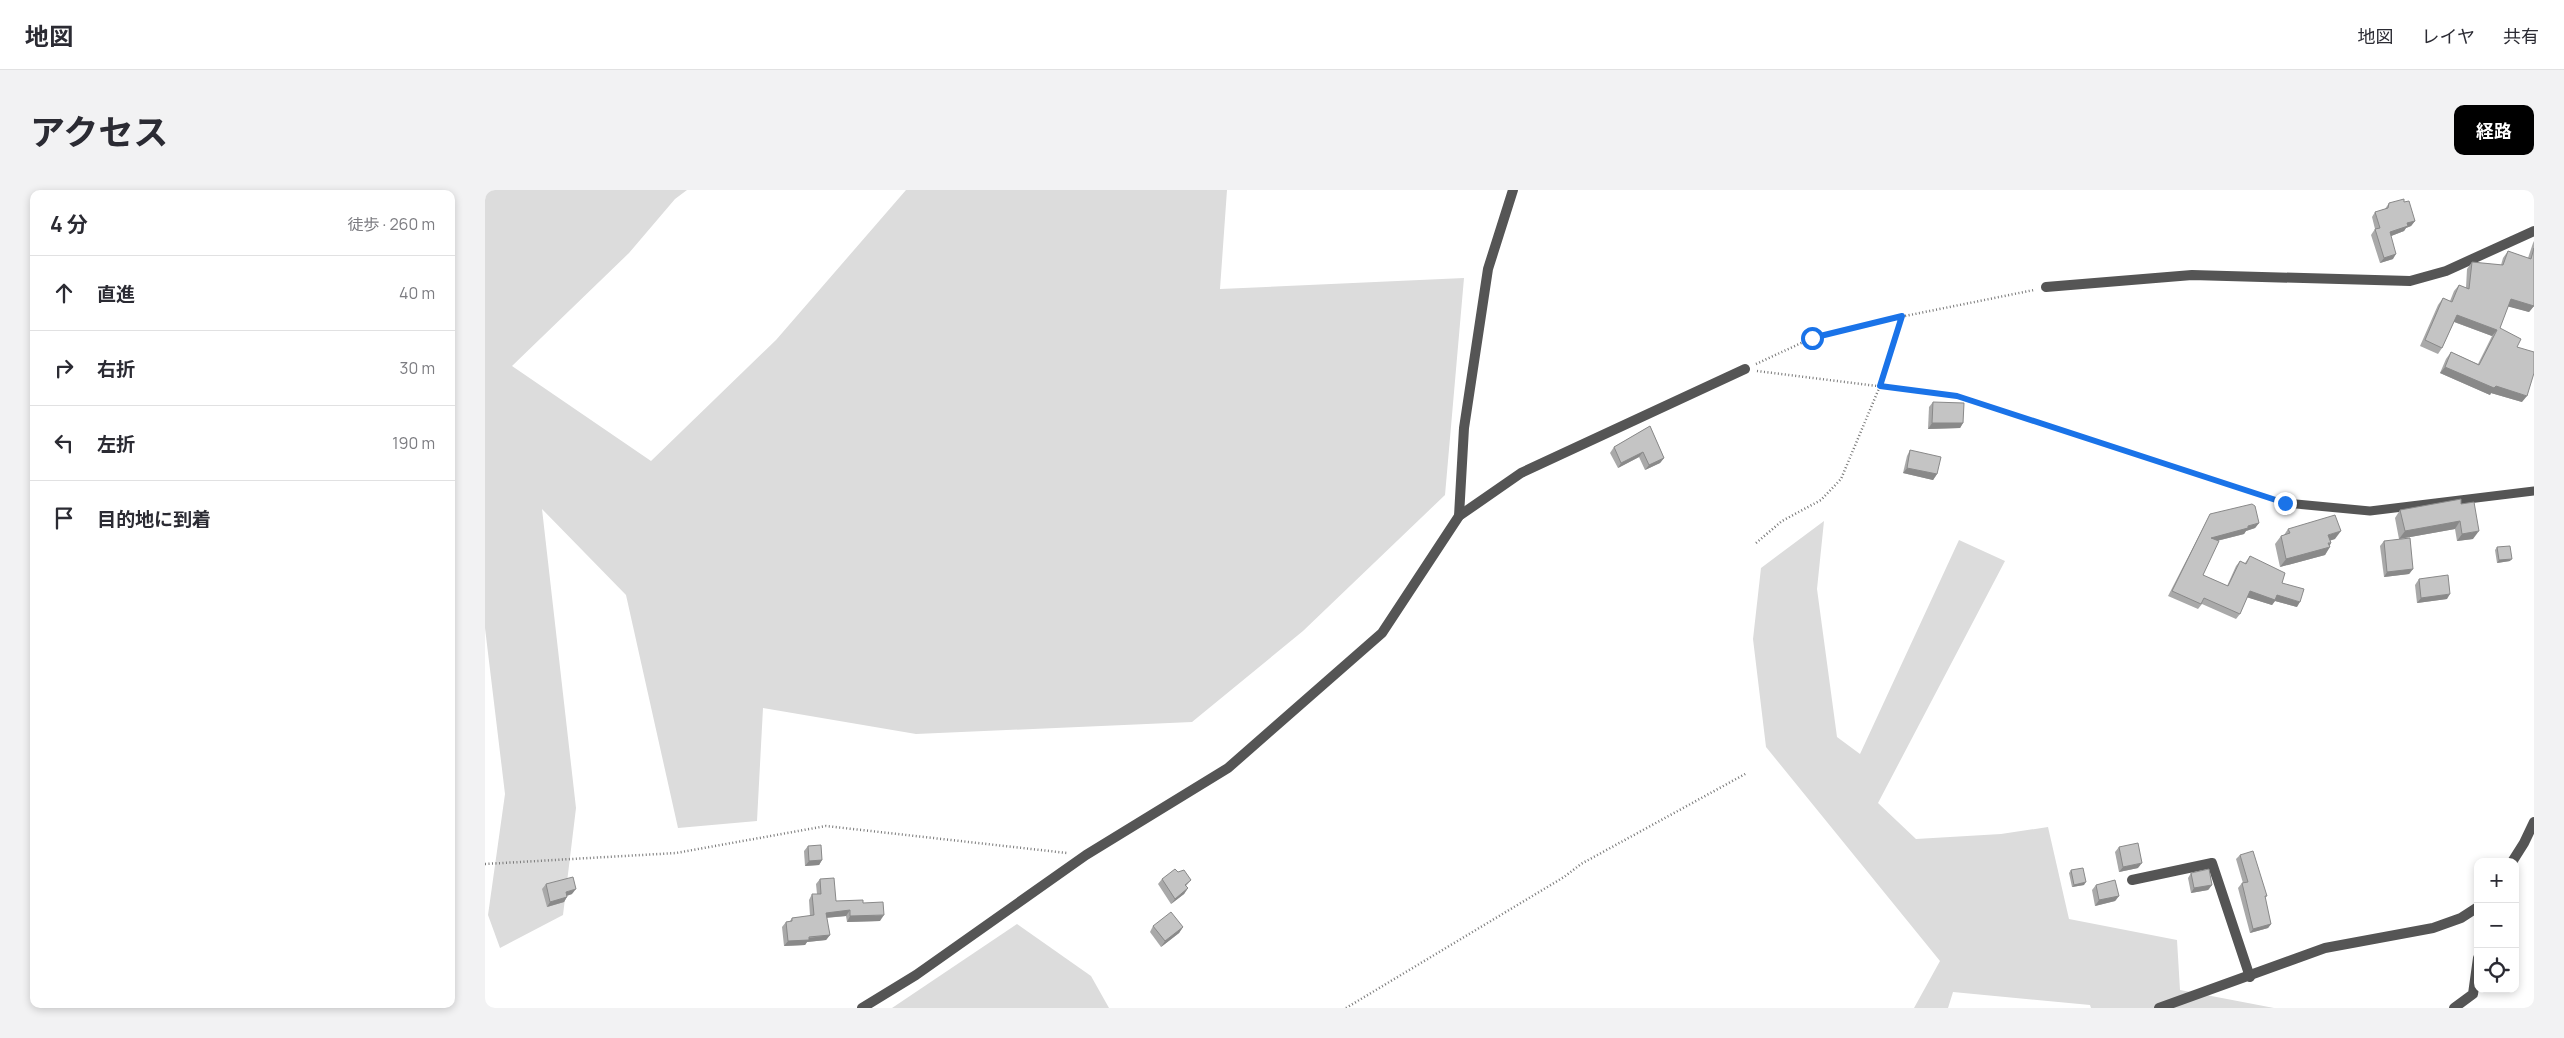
<!DOCTYPE html>
<html lang="ja">
<head>
<meta charset="utf-8">
<style>
	body { margin:0; font-family:Manrope,"Noto Sans JP",sans-serif; background:#f2f2f3; color:#2b2b33 }
	.controls { position:absolute; right:15px; bottom:15px; display:grid; overflow:hidden; border-radius:10px; box-shadow:0 2px 8px #0003 }
	.controls button { width:45px; height:45px; display:grid; place-items:center; padding:0; border:0; border-bottom:1px solid #e1e1e2; background:#fff; color:#2b2b33; font:25px sans-serif }
	.stop { position:absolute; width:15px; height:15px; margin:-11px; border:4px solid #1a73e8; border-radius:50%; background:#fff }
	.stop.end { background:#1a73e8; border-color:#fff; box-shadow:0 1px 5px #0008 }
	.list { margin:0; padding:0; list-style:none }
	h2 { display:flex; justify-content:space-between; align-items:center; height:65px; margin:0; padding:0 20px; font-size:21px }
	h2 small { font-size:16px; font-weight:400; color:#7c7c81 }
	.list li { display:grid; grid-template-columns:32px 1fr auto; gap:15px; align-items:center; box-sizing:border-box; height:75px; padding:0 20px; border-top:1px solid #e1e1e2 }
	.list b { display:block; font-size:19px; white-space:nowrap }
	.list em { font-size:16px; font-style:normal; color:#7c7c81 }
	.icon { flex:none; width:28px; height:28px; fill:none; stroke:currentColor; stroke-width:2; stroke-linecap:round; stroke-linejoin:round }
	.map { position:relative; flex:none; width:2049px; height:818px; overflow:hidden; border-radius:10px }
	header { display:flex; align-items:center; gap:30px; box-sizing:border-box; height:70px; padding:0 25px; background:#fff; border-bottom:1px solid #e1e1e2 }
	header strong { font-size:24px }
	nav { display:flex; gap:28px; margin-inline-start:auto; font-size:18px }
	.intro { display:flex; align-items:center; justify-content:space-between; box-sizing:border-box; height:120px; padding:0 30px }
	h1 { margin:0; font-size:35px }
	.button { padding:12px 22px; border-radius:10px; background:#000; color:#fff; font-size:18px; font-weight:700 }
	main { display:flex; gap:30px; padding:0 30px }
	aside { flex:1; background:#fff; border-radius:10px; box-shadow:0 2px 8px #0003 }
	.map>svg:first-child { display:block }
	.green { fill:#dcdcdc }
	.lines { fill:none; stroke-linecap:round; stroke-linejoin:round }
	.path { stroke:#777; stroke-width:2.5; stroke-dasharray:1 2.5; stroke-linecap:butt }
	.lane { stroke:#555; stroke-width:9 }
	.street { stroke:#555; stroke-width:10 }
	.wall { fill:#a9a9a9 }
	.shaded-wall { fill:#898989 }
	.building { fill:#c4c4c4; stroke:#898989 }
	.route { stroke:#1a73e8; stroke-width:6 }
</style>
</head>
<body>
<header>
<strong>地図</strong>
<nav><a>地図</a><a>レイヤ</a><a>共有</a></nav>
</header>
<div class="intro"><h1>アクセス</h1><a class="button">経路</a></div>
<main>
<aside>
<h2>4 分<small>徒歩 · 260 m</small></h2>
<ul class="list">
<li><svg class="icon" aria-label="ahead" viewBox="0 0 24 24"><path d="M12 20V5M6 11l6-6 6 6"/></svg><div><b>直進</b></div><em>40 m</em></li>
<li><svg class="icon" aria-label="right" viewBox="0 0 24 24"><path d="M7 20v-9h11M14 6l5 5-5 5"/></svg><div><b>右折</b></div><em>30 m</em></li>
<li><svg class="icon" aria-label="left" viewBox="0 0 24 24"><path d="M17 20v-9H6M10 6l-5 5 5 5"/></svg><div><b>左折</b></div><em>190 m</em></li>
<li><svg class="icon" aria-label="arrive" viewBox="0 0 24 24"><path d="M6 21V4h12l-3 4 3 4H6"/></svg><div><b>目的地に到着</b></div></li>
</ul>
</aside>
<div class="map">
<svg width="2049" height="818" viewBox="0 0 2049 818">
	<rect width="100%" height="100%" fill="#fff"/>
	<g class="green">
		<polygon points="0,0 202,0 190,9 144,63 27,176 166,271 291,150 421,0 742,0 735,99 979,88 960,305 818,441 707,532 431,544 278,518 272,631 193,638 141,405 57,319 91,618 78,725 15,758 3,725 20,604 0,438"/>
		<polygon points="1339,331 1332,399 1352,547 1375,564 1474,350 1520,371 1393,613 1431,649 1516,644 1563,637 1584,729 1692,750 1695,800 1789,818 1606,818 1605,815 1468,802 1463,818 1429,818 1455,771 1281,557 1268,449 1276,378"/>
		<polygon points="532,734 606,786 624,818 407,818"/>
	</g>
	<g class="lines">
		<g class="path">
			<polyline points="1271,174 1327,148 1395,131 1549,100"/>
			<polyline points="1272,181 1472,206 1789,309"/>
			<polyline points="1271,353 1297,331 1336,310 1356,289 1395,196 1417,126"/>
			<polyline points="0,674 191,663 341,636 582,663"/>
			<polyline points="861,818 1079,687 1096,674 1262,583"/>
		</g>
		<polyline class="lane" points="1800,313 1885,321 2049,301"/>
		<g class="street">
			<polyline points="1561,97 1707,85 1925,91 1961,81 2049,41"/>
			<polyline points="974,326 979,238 1003,79 1028,0"/>
			<polyline points="2027,672 2039,653 2049,632"/>
			<polyline points="1647,690 1727,673 1765,787"/>
			<polyline points="377,818 431,785 601,665 743,578 897,443 974,326 1036,283 1260,179"/>
			<polyline points="1674,818 1840,758 1948,738 1976,728 1993,717"/>
			<polyline points="1969,818 1988,804 1993,768"/>
		</g>
	</g>
	<g class="wall">
		<polygon points="1919,12 1930,31 1926,36 1921,38 1919,41 1906,46 1908,69 1895,73 1886,45 1890,39 1887,27 1890,22 1900,19 1904,13"/>
		<polygon points="2049,51 2049,116 2044,122 2023,116 2015,138 2032,157 2037,212 2006,203 2005,205 1955,183 1961,169 1966,162 1993,174 2007,146 1969,132 1957,158 1953,164 1935,156 1953,115 1958,108 1965,111 1969,101 1974,95 1981,98 1982,79 1987,72 2016,75 2018,68 2023,61 2043,68 2048,53"/>
		<polygon points="1448,212 1478,233 1475,238 1443,239 1444,217"/>
		<polygon points="1165,236 1179,268 1175,273 1160,280 1154,267 1133,278 1125,263 1129,257"/>
		<polygon points="1425,260 1452,284 1448,290 1418,283 1422,266"/>
		<polygon points="1976,314 1988,349 1972,351 1970,339 1914,349 1910,328 1915,320"/>
		<polygon points="1725,324 1774,333 1770,338 1761,341 1759,344 1732,351 1718,385 1742,396 1751,376 1755,371 1760,373 1765,366 1797,393 1812,417 1790,411 1787,415 1762,407 1755,424 1751,429 1717,414 1713,419 1683,406 1722,330"/>
		<polygon points="1803,339 1850,349 1845,350 1846,353 1840,365 1795,377 1790,354 1796,346 1799,345"/>
		<polygon points="1899,351 1928,379 1924,384 1899,387 1895,356"/>
		<polygon points="2012,357 2025,371 2012,373 2010,360"/>
		<polygon points="1934,389 1962,409 1932,413 1930,395"/>
		<polygon points="323,656 337,670 334,675 320,676 319,661"/>
		<polygon points="1634,657 1653,678 1634,682 1630,662"/>
		<polygon points="1755,665 1782,706 1780,708 1786,734 1783,738 1765,743 1753,698 1757,693 1758,693 1751,669"/>
		<polygon points="1586,680 1599,695 1587,697 1584,683"/>
		<polygon points="693,682 706,690 701,696 703,698 699,704 686,714 673,694 677,689"/>
		<polygon points="1706,683 1727,695 1723,700 1706,703 1703,688"/>
		<polygon points="335,689 351,711 378,713 395,731 362,732 361,726 341,728 345,745 341,750 322,752 320,755 299,756 297,737 301,732 305,731 307,728 325,726 324,710 327,704 332,704 331,694"/>
		<polygon points="61,694 87,704 82,706 79,712 62,717 57,699"/>
		<polygon points="1611,695 1634,706 1630,711 1610,716 1607,700"/>
		<polygon points="668,736 698,737 694,743 676,757 665,742"/>
	</g>
	<g class="shaded-wall">
		<polygon points="1930,31 1926,36 1921,38 1919,41 1901,48 1905,42 1922,33"/>
		<polygon points="1911,64 1908,69 1895,73 1899,68"/>
		<polygon points="2026,109 2049,116 2044,122 2021,116"/>
		<polygon points="1972,125 2012,140 2007,146 1967,131"/>
		<polygon points="1960,177 2011,196 2042,206 2037,212 2006,203 2005,205 1955,183"/>
		<polygon points="1447,233 1478,233 1475,238 1443,239"/>
		<polygon points="1158,262 1154,267 1133,278 1136,273"/>
		<polygon points="1179,268 1175,273 1160,280 1164,275"/>
		<polygon points="1422,278 1452,284 1448,290 1418,283"/>
		<polygon points="1975,331 1970,339 1914,349 1920,341"/>
		<polygon points="1774,333 1770,338 1761,341 1759,344 1723,353 1726,348"/>
		<polygon points="1856,341 1850,349 1838,353 1843,345"/>
		<polygon points="1994,341 1988,349 1972,351 1977,344"/>
		<polygon points="1846,353 1843,358 1845,357 1840,365 1795,377 1801,369"/>
		<polygon points="2027,369 2025,371 2012,373 2014,370"/>
		<polygon points="1928,379 1924,384 1899,387 1902,382"/>
		<polygon points="1765,401 1792,405 1815,412 1812,417 1790,411 1787,415 1761,407"/>
		<polygon points="1965,404 1962,409 1932,413 1936,408"/>
		<polygon points="337,670 334,675 320,676 324,671"/>
		<polygon points="1657,673 1653,678 1634,682 1638,677"/>
		<polygon points="1601,692 1599,695 1587,697 1589,695"/>
		<polygon points="1727,695 1723,700 1706,703 1709,698"/>
		<polygon points="703,698 699,704 686,714 690,709"/>
		<polygon points="91,699 87,704 77,707 81,702"/>
		<polygon points="1634,706 1630,711 1610,716 1614,710"/>
		<polygon points="82,707 79,712 62,717 65,712"/>
		<polygon points="365,720 361,726 337,728 341,723"/>
		<polygon points="399,725 395,731 362,732 365,726"/>
		<polygon points="1786,734 1783,738 1765,743 1768,739"/>
		<polygon points="698,737 694,743 676,757 680,751"/>
		<polygon points="345,745 341,750 322,752 320,755 299,756 303,751"/>
	</g>
	<g class="building">
		<polygon points="1919,9 1919,12 1924,11 1930,31 1922,33 1923,36 1905,42 1911,64 1899,68 1890,39 1895,38 1890,22 1903,18 1904,13"/>
		<polygon points="2049,58 2049,116 2026,109 2015,138 2036,149 2032,157 2049,162 2049,183 2042,206 2011,196 2009,198 1960,177 1966,162 1994,175 2012,140 1972,125 1957,158 1940,150 1958,108 1967,112 1974,95 1984,99 1987,72 2018,75 2023,61 2046,69"/>
		<polygon points="1448,212 1479,213 1478,233 1447,233"/>
		<polygon points="1165,236 1179,268 1164,275 1158,262 1136,273 1129,257"/>
		<polygon points="1425,260 1456,267 1452,284 1422,278"/>
		<polygon points="1976,309 1976,314 1989,312 1994,341 1977,344 1975,331 1920,341 1915,320"/>
		<polygon points="1767,314 1770,316 1774,333 1763,336 1763,338 1726,348 1734,351 1718,385 1743,396 1755,371 1761,374 1765,366 1800,383 1797,393 1819,399 1815,412 1792,405 1790,410 1765,401 1755,424 1719,408 1716,414 1687,401 1725,324"/>
		<polygon points="1850,325 1856,341 1843,345 1846,353 1843,353 1845,357 1801,369 1796,346 1805,343 1803,339"/>
		<polygon points="1925,348 1928,379 1902,382 1899,351"/>
		<polygon points="2025,356 2027,369 2014,370 2012,357"/>
		<polygon points="1963,385 1965,404 1936,408 1934,389"/>
		<polygon points="1653,653 1657,673 1638,677 1634,657"/>
		<polygon points="336,655 337,670 324,671 323,656"/>
		<polygon points="1768,661 1782,706 1780,706 1786,734 1768,739 1757,693 1763,692 1755,665"/>
		<polygon points="1598,678 1601,692 1589,695 1586,680"/>
		<polygon points="690,679 693,682 699,680 706,690 700,695 703,698 690,709 677,689"/>
		<polygon points="1724,679 1727,695 1709,698 1706,683"/>
		<polygon points="88,687 91,699 81,702 82,707 65,712 61,694"/>
		<polygon points="349,688 351,711 378,710 378,713 398,712 399,725 365,726 365,720 341,723 345,745 324,747 324,750 303,751 301,732 307,731 307,728 329,725 327,704 336,704 335,689"/>
		<polygon points="1630,690 1634,706 1614,710 1611,695"/>
		<polygon points="686,722 698,737 680,751 668,736"/>
	</g>
	<g class="lines">
		<polyline class="route" points="1327,148 1417,126 1395,196 1472,206 1800,313"/>
	</g>
</svg>
<div class="controls">
<button>+</button>
<button>−</button>
<button><svg class="icon" aria-label="locate" viewBox="0 0 24 24"><circle cx="12" cy="12" r="6"/><path d="M12 2v4M12 18v4M2 12h4M18 12h4"/></svg></button>
</div>
<div class="stop" style="left:1327px;top:148px"></div>
<div class="stop end" style="left:1800px;top:313px"></div>
</div>
</main>
</body>
</html>
